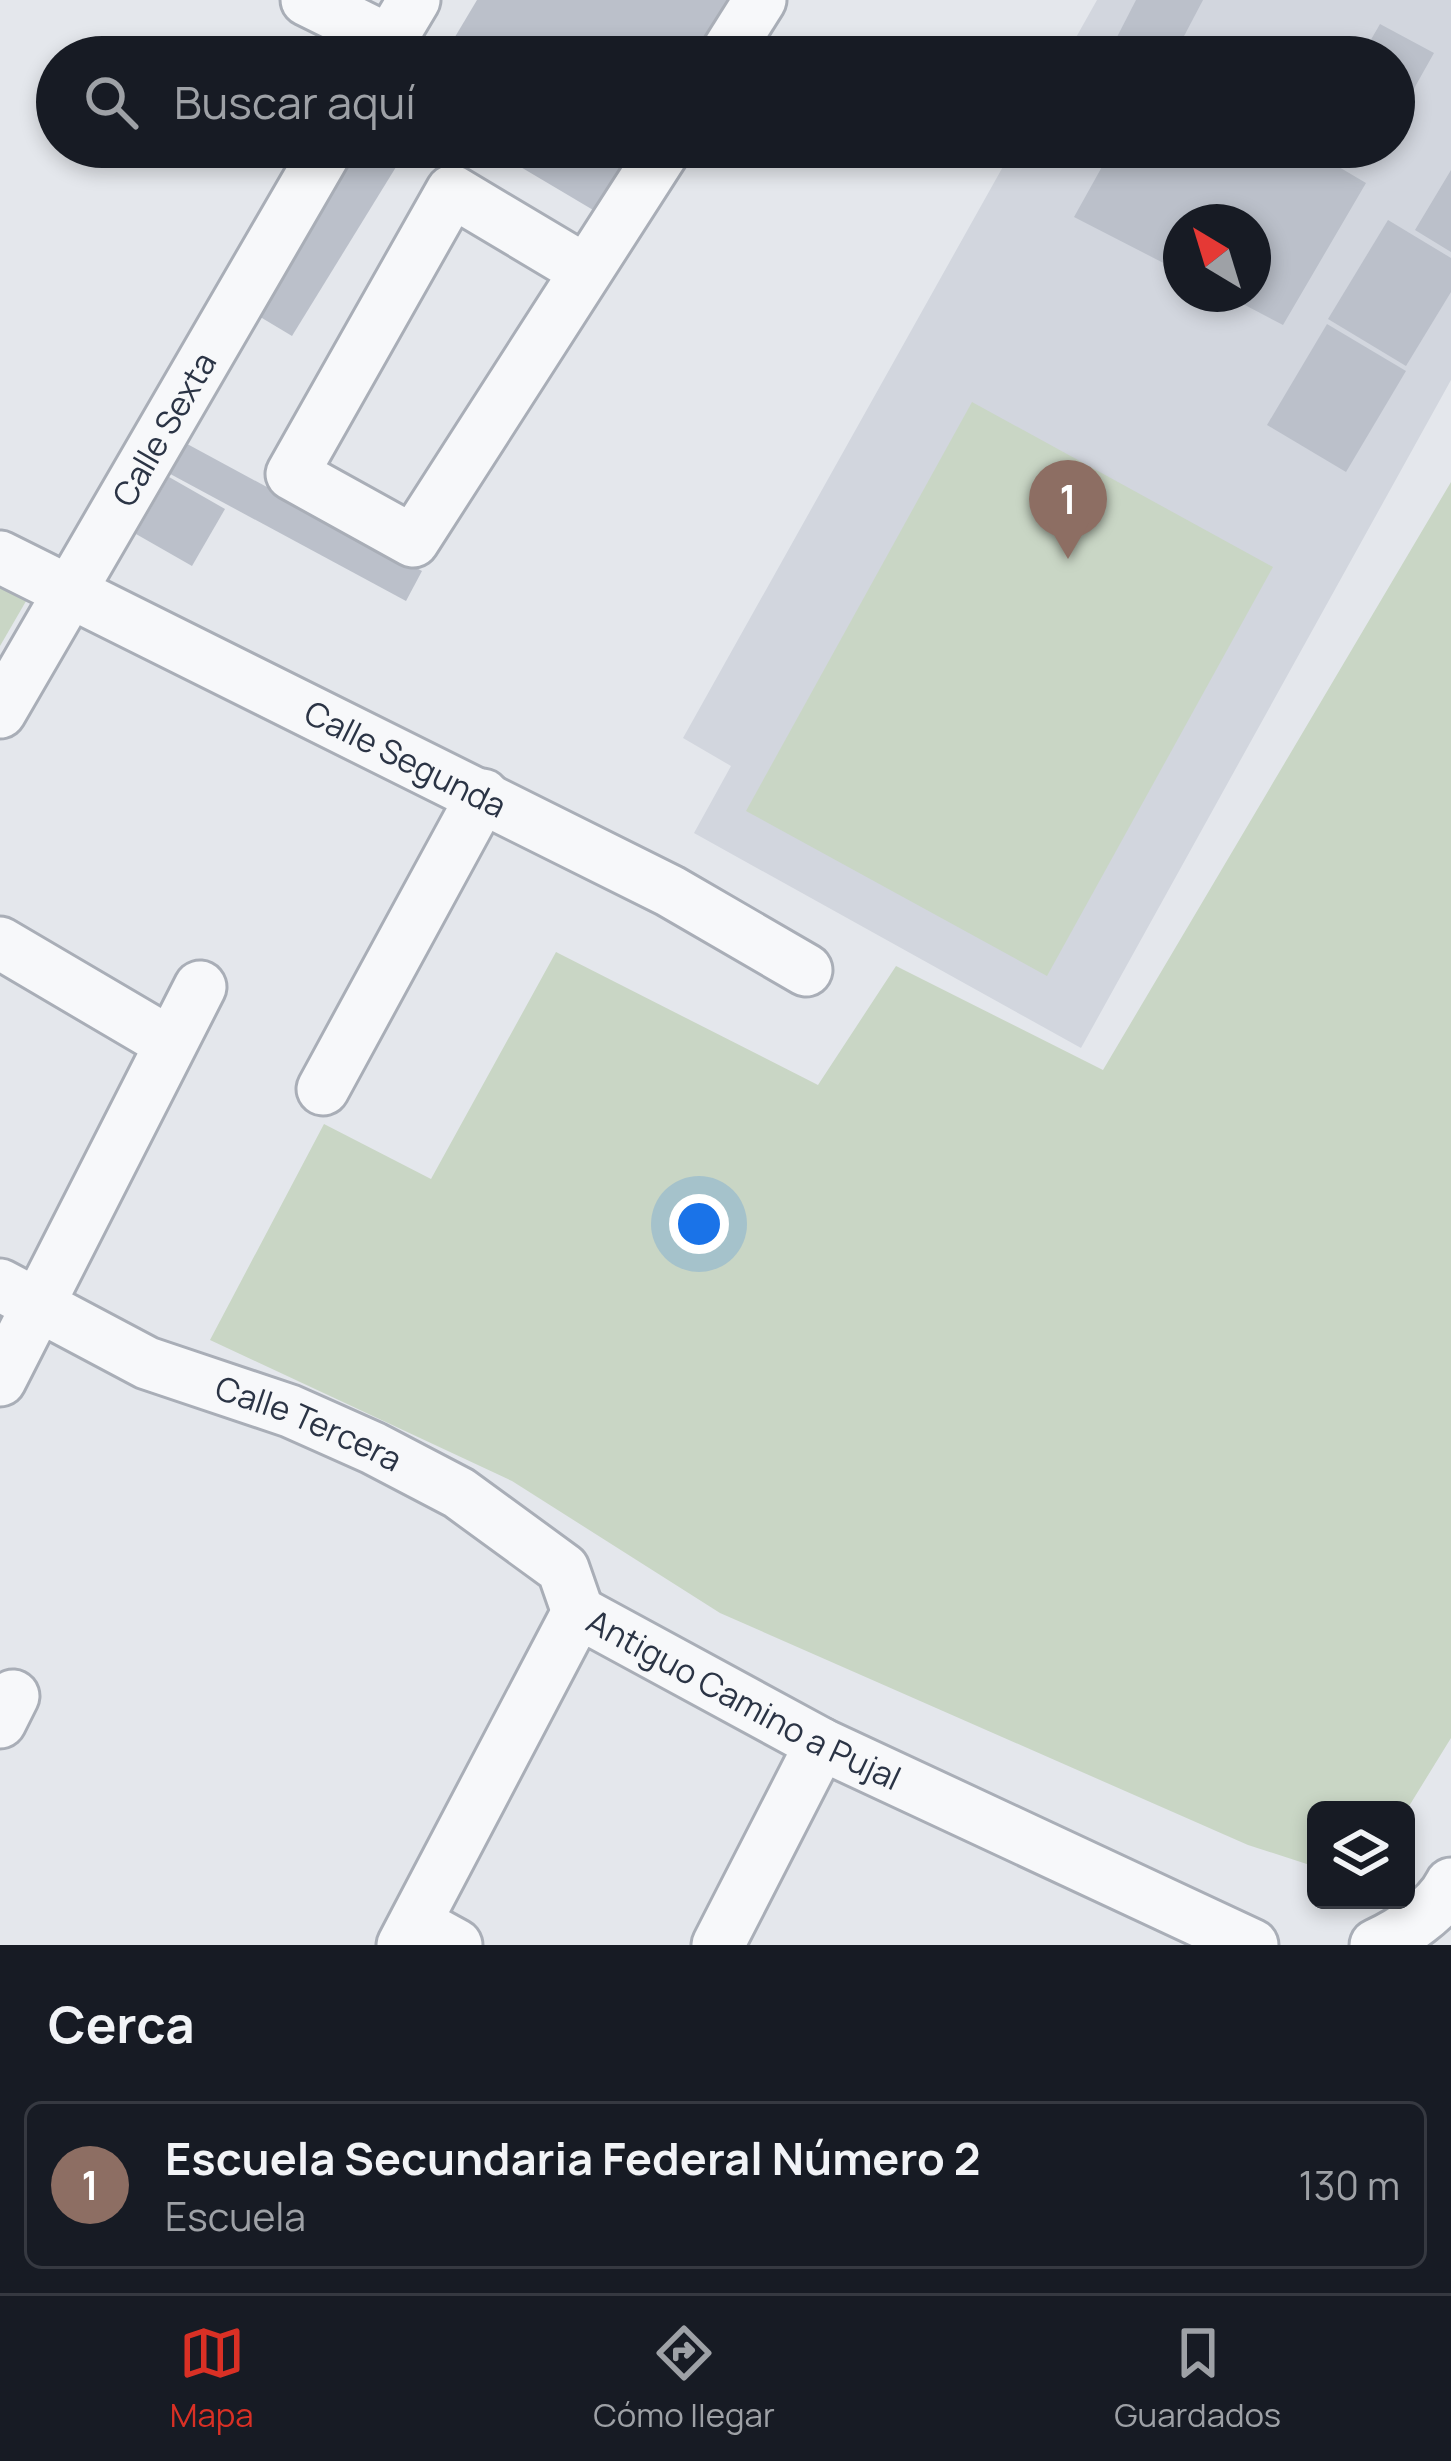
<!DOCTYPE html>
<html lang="es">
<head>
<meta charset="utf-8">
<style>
	body { margin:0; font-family:Manrope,sans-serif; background:#20242c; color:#f1f3f6 }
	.controls { position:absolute; right:36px; bottom:36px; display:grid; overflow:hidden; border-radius:18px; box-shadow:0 6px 18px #0003 }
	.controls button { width:108px; height:108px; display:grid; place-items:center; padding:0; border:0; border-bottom:3px solid #363941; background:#171b24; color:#f1f3f6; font:60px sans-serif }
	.compass { position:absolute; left:1163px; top:204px; width:108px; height:108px; border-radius:50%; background:#171b24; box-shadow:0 6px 18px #0003; rotate:322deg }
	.you { position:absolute; left:699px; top:1224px; width:42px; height:42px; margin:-30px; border:9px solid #fff; border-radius:50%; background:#1a73e8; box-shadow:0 0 0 18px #1a73e833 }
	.badge { display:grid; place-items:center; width:78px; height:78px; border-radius:50%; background:#d93025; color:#fff; font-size:39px; font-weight:700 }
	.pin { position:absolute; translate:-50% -99px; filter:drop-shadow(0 3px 6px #0008) }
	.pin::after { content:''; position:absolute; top:63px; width:42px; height:36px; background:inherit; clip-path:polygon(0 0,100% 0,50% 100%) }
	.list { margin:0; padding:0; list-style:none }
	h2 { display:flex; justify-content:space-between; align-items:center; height:156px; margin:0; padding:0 48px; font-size:51px }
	h2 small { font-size:39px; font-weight:400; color:#9ea1a6 }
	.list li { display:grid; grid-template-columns:78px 1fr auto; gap:36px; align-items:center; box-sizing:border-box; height:168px; margin:0 24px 24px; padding:0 24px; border:3px solid #363941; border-radius:18px }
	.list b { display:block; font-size:45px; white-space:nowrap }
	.list p { margin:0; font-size:39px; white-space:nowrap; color:#9ea1a6 }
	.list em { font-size:39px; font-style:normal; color:#9ea1a6 }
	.icon { flex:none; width:66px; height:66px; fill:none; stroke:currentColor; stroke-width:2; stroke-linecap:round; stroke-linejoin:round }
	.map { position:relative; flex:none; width:1451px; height:1945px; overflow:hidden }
	.search { position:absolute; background:#171b24; box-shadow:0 6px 18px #0003; left:36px; right:36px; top:36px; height:132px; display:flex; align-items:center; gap:30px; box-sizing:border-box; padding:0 42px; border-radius:66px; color:#9ea1a6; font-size:45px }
	.sheet { height:348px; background:#171b24 }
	nav { display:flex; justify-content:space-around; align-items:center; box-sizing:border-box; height:168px; border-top:3px solid #363941; background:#171b24; font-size:33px; color:#9ea1a6 }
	nav a { display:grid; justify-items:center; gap:6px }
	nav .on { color:#d93025 }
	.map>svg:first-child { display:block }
	.built { fill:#d2d6de; fill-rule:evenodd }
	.green { fill:#c9d6c5 }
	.building { fill:#bbc0ca }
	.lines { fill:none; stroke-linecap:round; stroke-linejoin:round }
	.minor-casing { stroke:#a9aeb7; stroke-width:57 }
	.minor { stroke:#f7f8fa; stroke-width:51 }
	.labels { text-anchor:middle; stroke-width:12; stroke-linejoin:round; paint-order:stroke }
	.street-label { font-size:33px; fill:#2b3445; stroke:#f4f6f9 }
</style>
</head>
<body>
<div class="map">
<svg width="1451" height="1945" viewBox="0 0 1451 1945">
	<rect width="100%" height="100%" fill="#e4e7ec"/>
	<path class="built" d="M1097,0H1451V380L1081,1048L694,833L731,766L683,738L1014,147H1394V57H1065ZM1181,222H1253V294H1181Z"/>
	<g class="green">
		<polygon points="972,402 1273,567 1047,976 746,811"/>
		<polygon points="1451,482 1451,1738 1406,1811 1316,1810 1316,1867 1248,1845 720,1613 512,1481 210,1340 324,1124 431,1179 556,952 818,1085 896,966 1103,1070"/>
		<polygon points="0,582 29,596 0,646"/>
	</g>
	<g class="building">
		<polygon points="477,0 741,0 707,57 443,57"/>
		<polygon points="1136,0 1203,0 1173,57 1156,57 1117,37"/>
		<polygon points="1380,24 1434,53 1394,124 1394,57 1361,57"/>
		<polygon points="347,147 363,147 396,167 292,336 247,309"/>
		<polygon points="487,147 654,147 610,220"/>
		<polygon points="1113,147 1305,147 1366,183 1283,325 1224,294 1253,294 1253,222 1181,222 1181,272 1074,217"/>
		<polygon points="1339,147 1381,147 1371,165"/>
		<polygon points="1451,170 1451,252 1415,230"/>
		<polygon points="1388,220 1451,258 1451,292 1406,366 1328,319"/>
		<polygon points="1327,324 1406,371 1346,472 1267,425"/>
		<polygon points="178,439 422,571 406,601 161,469"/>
		<polygon points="169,477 225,509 192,566 136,534"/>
	</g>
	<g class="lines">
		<g class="minor-casing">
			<g id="minor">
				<polyline points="307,0 390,41"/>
				<polyline points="380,57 414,0"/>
				<polyline points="724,57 760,0"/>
				<polyline points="586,271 452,191 292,474 413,541 666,147"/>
				<path id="s1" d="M0,557L670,891L806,970"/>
				<path id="s2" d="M0,712L328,147"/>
				<polyline points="0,943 170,1043"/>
				<polyline points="323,1089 483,795"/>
				<path id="s3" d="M0,1285L147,1363L290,1411L373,1448L459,1493L563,1569L578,1612"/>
				<polyline points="0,1380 200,987"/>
				<polyline points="0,1722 13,1696"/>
				<polyline points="416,1923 456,1945"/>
				<path id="s4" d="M403,1945L578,1612L821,1744L1252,1945"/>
				<polyline points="718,1945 821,1744"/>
				<path d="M1376,1945C1401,1934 1439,1909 1451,1884"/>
			</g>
		</g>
		<use href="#minor" class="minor"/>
	</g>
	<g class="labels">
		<g class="street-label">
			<text dy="12" stroke="none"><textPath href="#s2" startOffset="327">Calle Sexta</textPath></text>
			<text dy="12" stroke="none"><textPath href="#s1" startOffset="453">Calle Segunda</textPath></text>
			<text dy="12" stroke="none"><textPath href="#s3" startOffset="339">Calle Tercera</textPath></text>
			<text dy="12" stroke="none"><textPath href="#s4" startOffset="564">Antiguo Camino a Pujal</textPath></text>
		</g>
	</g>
</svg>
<div class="controls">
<button><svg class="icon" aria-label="layers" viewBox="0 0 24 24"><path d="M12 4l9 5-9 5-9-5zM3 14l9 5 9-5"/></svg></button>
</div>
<svg class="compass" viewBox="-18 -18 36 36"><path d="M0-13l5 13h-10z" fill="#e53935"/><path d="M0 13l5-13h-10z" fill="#9ea1a6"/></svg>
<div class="you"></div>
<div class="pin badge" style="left:1068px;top:559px;background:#8d6e63">1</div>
<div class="search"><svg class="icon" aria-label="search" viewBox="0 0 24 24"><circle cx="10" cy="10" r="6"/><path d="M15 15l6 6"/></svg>Buscar aquí</div>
</div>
<section class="sheet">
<h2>Cerca<small></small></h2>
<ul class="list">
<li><span class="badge" style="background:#8d6e63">1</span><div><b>Escuela Secundaria Federal Número 2</b><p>Escuela</p></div><em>130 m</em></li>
</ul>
</section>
<nav>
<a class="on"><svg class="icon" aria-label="map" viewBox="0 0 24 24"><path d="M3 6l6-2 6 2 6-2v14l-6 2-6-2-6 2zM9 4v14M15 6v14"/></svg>Mapa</a>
<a><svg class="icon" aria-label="directions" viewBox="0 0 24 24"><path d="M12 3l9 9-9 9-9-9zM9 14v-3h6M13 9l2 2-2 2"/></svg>Cómo llegar</a>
<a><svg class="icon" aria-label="saved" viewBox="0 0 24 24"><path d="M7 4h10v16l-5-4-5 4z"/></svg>Guardados</a>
</nav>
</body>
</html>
